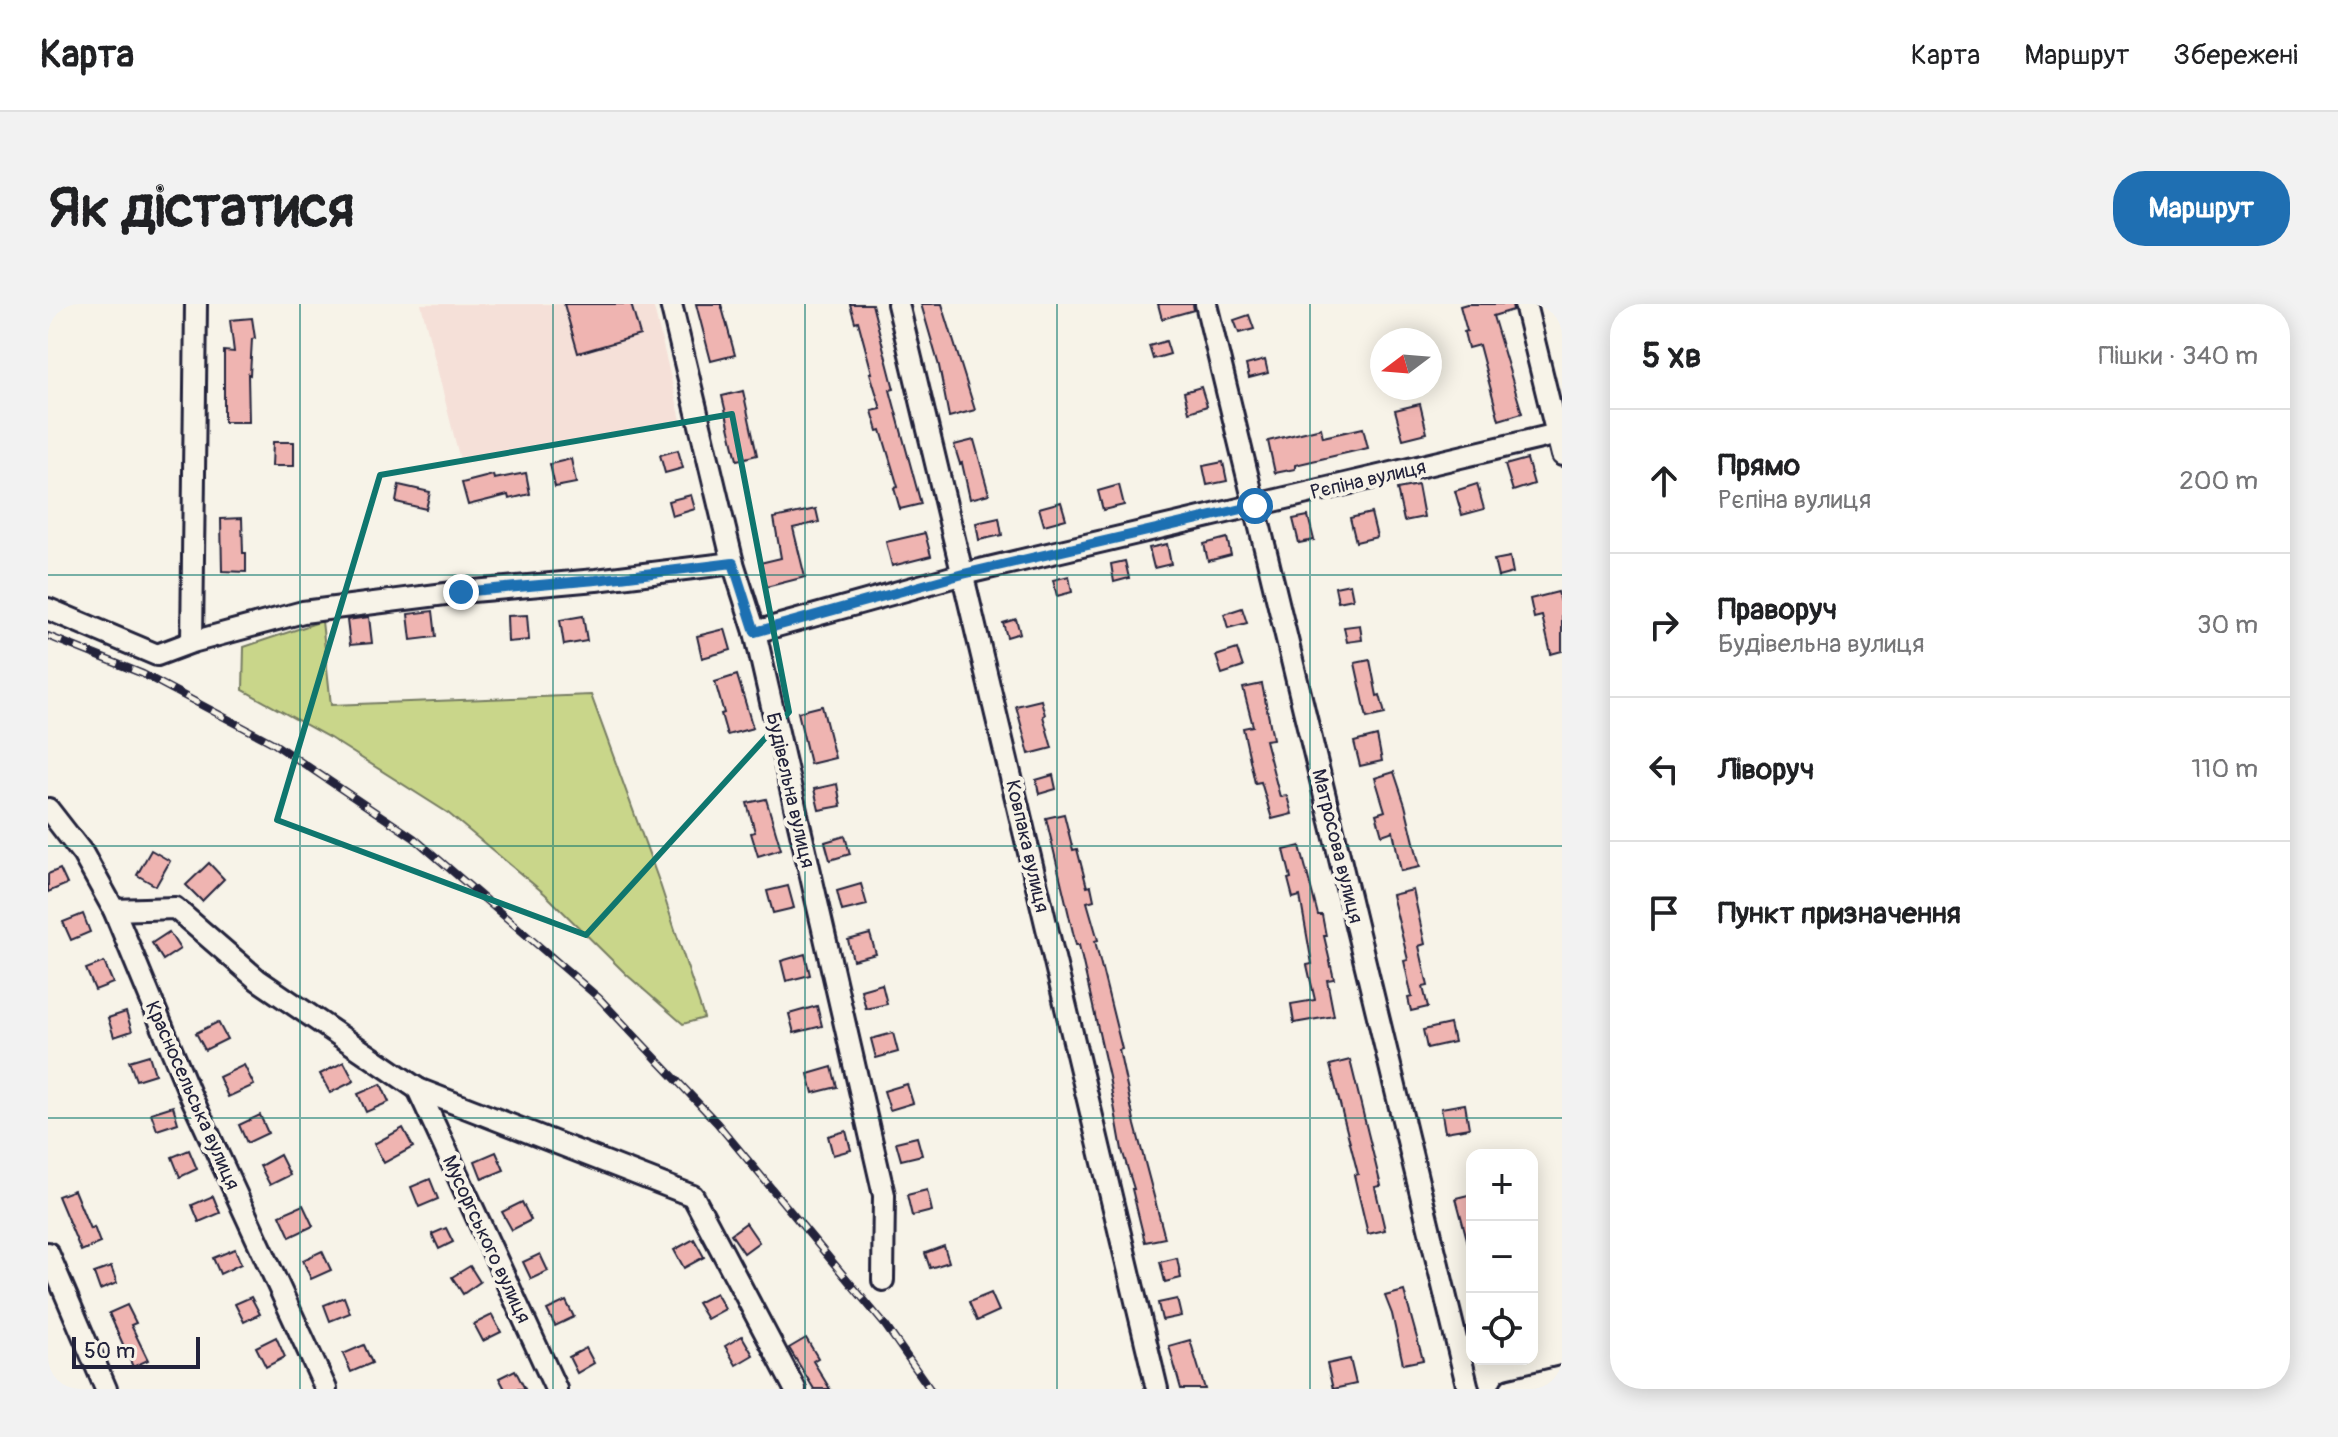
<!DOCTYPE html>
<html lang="uk">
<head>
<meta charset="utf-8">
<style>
	body { margin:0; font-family:Pangolin,sans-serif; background:#f2f2f2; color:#202124 }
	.controls { position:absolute; right:24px; bottom:24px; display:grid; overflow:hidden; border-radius:16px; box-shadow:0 4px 20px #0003 }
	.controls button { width:72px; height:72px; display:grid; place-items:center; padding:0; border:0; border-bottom:2px solid #e0e0e0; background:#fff; color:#202124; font:40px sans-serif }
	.compass { position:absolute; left:1322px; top:24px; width:72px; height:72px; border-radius:50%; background:#fff; box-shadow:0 4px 20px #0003; rotate:254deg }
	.scale { position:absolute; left:24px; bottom:20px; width:128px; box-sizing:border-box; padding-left:8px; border:4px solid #22223b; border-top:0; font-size:22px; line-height:28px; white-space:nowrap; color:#22223b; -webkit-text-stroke:6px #f7f3e8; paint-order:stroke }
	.stop { position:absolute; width:24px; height:24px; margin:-18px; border:6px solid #1f6fb2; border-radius:50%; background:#fff }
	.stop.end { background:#1f6fb2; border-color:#fff; box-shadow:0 2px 8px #0008 }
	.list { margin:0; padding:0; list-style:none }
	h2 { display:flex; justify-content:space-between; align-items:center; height:104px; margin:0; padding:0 32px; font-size:34px }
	h2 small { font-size:26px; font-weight:400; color:#757577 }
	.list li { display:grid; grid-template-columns:52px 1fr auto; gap:24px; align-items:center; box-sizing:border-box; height:144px; padding:0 32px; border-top:2px solid #e0e0e0 }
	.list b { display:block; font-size:30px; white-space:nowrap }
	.list p { margin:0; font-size:26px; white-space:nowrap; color:#757577 }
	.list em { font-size:26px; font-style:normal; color:#757577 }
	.icon { flex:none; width:44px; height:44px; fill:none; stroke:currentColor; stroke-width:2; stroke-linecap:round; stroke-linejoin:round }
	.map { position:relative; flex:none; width:1514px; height:1085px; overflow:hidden; border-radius:32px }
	header { display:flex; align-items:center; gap:48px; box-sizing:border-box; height:112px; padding:0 40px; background:#fff; border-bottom:2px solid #e0e0e0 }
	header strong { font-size:38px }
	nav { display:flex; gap:44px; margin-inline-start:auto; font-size:28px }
	.intro { display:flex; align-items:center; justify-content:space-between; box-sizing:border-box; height:192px; padding:0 48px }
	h1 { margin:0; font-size:56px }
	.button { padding:20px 36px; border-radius:32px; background:#1f6fb2; color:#fff; font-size:28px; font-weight:700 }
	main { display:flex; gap:48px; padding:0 48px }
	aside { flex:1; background:#fff; border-radius:32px; box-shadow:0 4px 20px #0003 }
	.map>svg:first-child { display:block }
	.built { fill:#f5e0d8 }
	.green { fill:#c9d68a; stroke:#767c62; stroke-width:2 }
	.building { fill:#efb4b1; stroke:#22223b; stroke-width:2 }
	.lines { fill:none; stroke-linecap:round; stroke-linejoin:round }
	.minor-casing { stroke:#22223b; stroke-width:26 }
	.minor { stroke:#f7f3e8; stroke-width:20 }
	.rail-casing { stroke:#22223b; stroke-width:8 }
	.rail { stroke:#f7f3e8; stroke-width:5; stroke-dasharray:15; stroke-linecap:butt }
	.route { stroke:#1f6fb2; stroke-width:10 }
	.marked { fill:none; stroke:#0f766e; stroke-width:6; stroke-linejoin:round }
	.grid { fill:none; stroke:#0f766e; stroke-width:2; stroke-opacity:0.55 }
	.labels { text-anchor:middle; stroke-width:8; stroke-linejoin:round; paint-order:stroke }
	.street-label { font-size:20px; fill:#22223b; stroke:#f7f3e8 }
</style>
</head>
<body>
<header>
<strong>Карта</strong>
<nav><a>Карта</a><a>Маршрут</a><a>Збережені</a></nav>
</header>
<div class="intro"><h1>Як дістатися</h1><a class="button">Маршрут</a></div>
<main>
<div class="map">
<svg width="1514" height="1085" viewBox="0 0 1514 1085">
	<rect width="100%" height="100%" fill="#f7f3e8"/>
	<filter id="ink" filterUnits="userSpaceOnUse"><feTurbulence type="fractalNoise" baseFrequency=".0125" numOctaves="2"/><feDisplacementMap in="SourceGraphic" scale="16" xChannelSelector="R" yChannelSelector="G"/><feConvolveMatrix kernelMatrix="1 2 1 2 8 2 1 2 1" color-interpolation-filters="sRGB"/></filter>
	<g filter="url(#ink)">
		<polygon class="built" points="373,0 605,0 633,116 413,160"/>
		<polygon class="green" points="274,317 283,401 543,391 612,580 656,714 635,720 579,671 497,590 400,509 282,434 195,386 196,343"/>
		<g class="building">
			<polygon points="516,0 583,0 592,31 530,49"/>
			<polygon points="648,0 673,0 687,51 663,57"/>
			<polygon points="802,0 824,0 846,85 842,86 873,200 852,205 846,184 850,183 833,126 830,127 824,107 833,105 822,69 824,69 810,17 807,18"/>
			<polygon points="873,0 894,0 927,106 901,113 891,62"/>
			<polygon points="1110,0 1145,0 1146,6 1114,15"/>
			<polygon points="1419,0 1464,0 1465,6 1445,12 1474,109 1451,116 1431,41 1420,44 1416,28 1419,27 1412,2"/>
			<polygon points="1201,11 1206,25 1191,29 1186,16"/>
			<polygon points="204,14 207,34 204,35 202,71 200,70 201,118 176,118 176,47 186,48 182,16"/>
			<polygon points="1118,37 1122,50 1105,55 1101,42"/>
			<polygon points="1217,56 1220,69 1201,74 1198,61"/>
			<polygon points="1153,83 1159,102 1141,108 1136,88"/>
			<polygon points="695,87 709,151 689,156 674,92"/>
			<polygon points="1372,100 1379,129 1355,135 1347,106"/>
			<polygon points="1273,124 1275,133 1315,124 1320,144 1247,161 1247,165 1227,169 1220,137"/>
			<polygon points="926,136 941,190 922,195 914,159 912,160 906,141"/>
			<polygon points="225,138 246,138 246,162 224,162"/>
			<polygon points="630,146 635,164 617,169 612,151"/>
			<polygon points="523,155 528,179 507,183 502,160"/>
			<polygon points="1479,155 1486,180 1465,187 1457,161"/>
			<polygon points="1175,158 1179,177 1159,181 1155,162"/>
			<polygon points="478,169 482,190 461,195 460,191 420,201 414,179 445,171 446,175"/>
			<polygon points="1429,180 1436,205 1414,211 1407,187"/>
			<polygon points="351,181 382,188 378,205 348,198"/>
			<polygon points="1071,181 1076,201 1055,206 1050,187"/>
			<polygon points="1370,181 1376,213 1356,217 1349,185"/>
			<polygon points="643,191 647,205 624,212 620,197"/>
			<polygon points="1013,198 1018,215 996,221 991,204"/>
			<polygon points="768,205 771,218 745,224 757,273 718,283 712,259 733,254 726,214"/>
			<polygon points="1323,209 1329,233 1308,238 1302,214"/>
			<polygon points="1260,212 1266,236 1251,239 1245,215"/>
			<polygon points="194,214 195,249 198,249 198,268 174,267 173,215"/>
			<polygon points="951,214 954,231 931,236 928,219"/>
			<polygon points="877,229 883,252 844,262 838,238"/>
			<polygon points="1179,234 1183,251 1160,257 1156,240"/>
			<polygon points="1119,240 1123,260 1106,264 1101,244"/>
			<polygon points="1462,253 1465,269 1450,273 1446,256"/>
			<polygon points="1077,257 1081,274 1066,278 1063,260"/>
			<polygon points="1021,272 1024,288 1009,292 1005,276"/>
			<polygon points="1302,280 1305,295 1290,298 1287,283"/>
			<polygon points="1510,288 1514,302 1514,347 1503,350 1494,312 1486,314 1482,295"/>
			<polygon points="1194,304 1199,319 1180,324 1176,310"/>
			<polygon points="385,307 388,333 363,336 360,310"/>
			<polygon points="479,311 481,336 460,338 459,312"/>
			<polygon points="535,312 539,337 516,341 512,316"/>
			<polygon points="321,313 324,339 302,341 299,316"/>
			<polygon points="968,315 972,329 959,333 955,319"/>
			<polygon points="1312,321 1314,336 1299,338 1296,323"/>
			<polygon points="677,325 683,346 654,354 649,332"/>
			<polygon points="1189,345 1195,363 1174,370 1168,352"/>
			<polygon points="1322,356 1329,392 1332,391 1337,410 1319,414 1307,359"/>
			<polygon points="689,371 705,424 679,431 673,410 676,409 667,378"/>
			<polygon points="1214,380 1225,435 1217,436 1232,493 1239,492 1244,510 1224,515 1213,478 1207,479 1195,424 1205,422 1195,384"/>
			<polygon points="993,396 997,411 995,412 1004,444 981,450 968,402"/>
			<polygon points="774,402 787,454 762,460 750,408"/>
			<polygon points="1329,432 1334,457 1312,462 1306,438"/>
			<polygon points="1346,468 1357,501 1372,563 1353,567 1345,527 1334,531 1328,510 1337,507 1327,474"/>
			<polygon points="1005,471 1008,485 991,490 988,476"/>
			<polygon points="789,480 793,502 771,506 766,485"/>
			<polygon points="718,495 733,545 710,552 703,529 707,528 699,499"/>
			<polygon points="1016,510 1025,546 1029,545 1039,583 1043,582 1046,596 1039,598 1050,636 1047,637 1074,745 1071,746 1087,821 1117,934 1097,938 1084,885 1086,885 1074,846 1061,773 1031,641 1028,641 998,514"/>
			<polygon points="797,532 802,550 782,556 777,538"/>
			<polygon points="1252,542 1270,611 1274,611 1278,632 1276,632 1286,675 1279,676 1286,712 1246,719 1243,700 1267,696 1259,661 1264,660 1252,592 1245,594 1240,575 1243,574 1236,546"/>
			<polygon points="103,546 122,557 108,582 89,571"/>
			<polygon points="161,559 176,575 154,597 138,581"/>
			<polygon points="12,565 19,580 0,588 0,570"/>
			<polygon points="813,580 819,601 794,607 789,587"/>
			<polygon points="740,582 746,604 725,609 719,587"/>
			<polygon points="1365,586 1377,640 1371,642 1380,682 1375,683 1380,703 1363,707 1360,694 1364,693 1356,657 1360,656 1344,591"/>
			<polygon points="35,610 42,628 23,636 15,618"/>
			<polygon points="121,628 132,645 115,656 104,639"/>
			<polygon points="822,630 828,650 805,656 800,636"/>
			<polygon points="757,650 762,671 738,677 733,657"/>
			<polygon points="56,658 65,679 47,686 38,665"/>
			<polygon points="834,680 839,700 818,705 813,686"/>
			<polygon points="769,702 774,722 746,729 741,710"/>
			<polygon points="78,708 84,727 66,733 60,714"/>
			<polygon points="170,718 179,735 157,746 148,729"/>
			<polygon points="1402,720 1406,738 1379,744 1375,726"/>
			<polygon points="845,729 850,748 828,754 823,735"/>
			<polygon points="101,751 107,770 88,776 81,757"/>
			<polygon points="1302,756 1333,882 1327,883 1337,926 1320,930 1306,871 1310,870 1282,761"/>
			<polygon points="296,758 306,777 282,789 272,770"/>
			<polygon points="196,761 206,781 180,793 171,773"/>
			<polygon points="784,763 789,783 765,789 760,770"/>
			<polygon points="333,780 341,798 318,808 310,790"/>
			<polygon points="859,780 865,799 842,806 836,787"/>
			<polygon points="1417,800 1421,824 1397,828 1393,804"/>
			<polygon points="125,802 130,819 109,826 103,809"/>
			<polygon points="212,811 220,829 199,839 191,821"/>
			<polygon points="355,824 365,843 336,859 326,840"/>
			<polygon points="798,827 803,846 785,851 780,832"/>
			<polygon points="869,833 874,851 853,856 848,838"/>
			<polygon points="141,846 149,865 132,873 124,853"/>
			<polygon points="448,848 456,866 434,875 427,857"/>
			<polygon points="232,851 242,871 222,881 212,862"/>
			<polygon points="382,875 390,895 371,903 363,883"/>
			<polygon points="26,886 42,925 46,923 52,939 33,947 10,892"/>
			<polygon points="879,886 884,907 864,912 859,891"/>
			<polygon points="1424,890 1424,938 1420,939 1408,894"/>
			<polygon points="165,892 172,909 151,918 144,901"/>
			<polygon points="474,898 483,916 464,926 454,908"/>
			<polygon points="255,901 265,922 242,933 232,911"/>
			<polygon points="698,919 711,938 696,949 683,930"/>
			<polygon points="398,924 405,938 391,945 384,930"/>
			<polygon points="646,935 656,953 636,964 626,946"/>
			<polygon points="896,942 901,958 882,964 877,949"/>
			<polygon points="187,945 193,960 172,970 165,954"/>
			<polygon points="274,947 283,966 263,975 255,956"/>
			<polygon points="492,950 500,967 483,975 475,958"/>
			<polygon points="1129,954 1133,974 1117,978 1112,958"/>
			<polygon points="422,962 432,978 415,990 404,973"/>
			<polygon points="63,963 69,979 52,986 46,969"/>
			<polygon points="1356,987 1375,1056 1355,1060 1344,1010 1337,992"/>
			<polygon points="668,989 677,1005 659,1015 649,999"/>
			<polygon points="943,989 951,1007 929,1017 921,998"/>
			<polygon points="203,993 212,1010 196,1018 187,1000"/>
			<polygon points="296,993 302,1009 282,1017 276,1001"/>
			<polygon points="1129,995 1133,1012 1114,1016 1110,999"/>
			<polygon points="518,997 526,1013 507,1022 499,1006"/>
			<polygon points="79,1001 88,1019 83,1021 100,1056 85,1063 61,1009"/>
			<polygon points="444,1011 453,1028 435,1037 426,1020"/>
			<polygon points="694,1032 705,1051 688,1061 677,1042"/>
			<polygon points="228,1033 237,1053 218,1063 208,1043"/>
			<polygon points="758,1034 770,1054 765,1057 782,1085 766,1085 741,1044"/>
			<polygon points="1142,1036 1157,1085 1133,1085 1121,1042"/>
			<polygon points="316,1041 324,1059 303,1068 295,1050"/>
			<polygon points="538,1044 546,1059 529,1069 521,1053"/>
			<polygon points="1302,1055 1308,1080 1285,1085 1279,1060"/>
			<polygon points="467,1066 477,1085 457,1085 451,1074"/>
		</g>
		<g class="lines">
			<g class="minor-casing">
				<g id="minor">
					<polyline points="623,0 685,259 707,328 836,891 835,976"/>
					<polyline points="850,0 1109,1085"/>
					<polyline points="1158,0 1420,1085"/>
					<polyline points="1477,0 1514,151"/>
					<polyline points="0,305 109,351 144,338 255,308 413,288 548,276 685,259"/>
					<polyline points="707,328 915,270 1514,129"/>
					<polyline points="144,338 148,0"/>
					<polyline points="0,505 35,550 66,606 142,790 278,1085"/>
					<polyline points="66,606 127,604 210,676 370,785 645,892 747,1085"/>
					<polyline points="370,785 508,1085"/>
					<polyline points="0,949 58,1085"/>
					<polyline points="1463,1085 1514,1073"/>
				</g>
			</g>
			<use href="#minor" class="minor"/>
			<g class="rail-casing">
				<polyline id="rail" points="0,332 95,370 225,439 366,534 551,694 669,819 837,1021 882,1085"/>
			</g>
			<use href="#rail" class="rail"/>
		</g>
	</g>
	<g class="lines" filter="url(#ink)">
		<polyline class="route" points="413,288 548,276 685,259 707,328 915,270 1207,202"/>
	</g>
	<path class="marked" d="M684,110L741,408L538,631L229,516L332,171Z"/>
	<path class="grid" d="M252,0V1085M505,0V1085M757,0V1085M1009,0V1085M1262,0V1085M0,271H1514M0,542H1514M0,814H1514"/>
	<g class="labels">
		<g class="street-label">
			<text transform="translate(1320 175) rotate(-13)" y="7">Рєпіна вулиця</text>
			<text transform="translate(743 486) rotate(77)" y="7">Будівельна вулиця</text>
			<text transform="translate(980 542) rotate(77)" y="7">Ковпака вулиця</text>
			<text transform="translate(1290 542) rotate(76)" y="7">Матросова вулиця</text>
			<text transform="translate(145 791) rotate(66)" y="7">Красносельська вулиця</text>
			<text transform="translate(439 935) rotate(65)" y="7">Мусоргського вулиця</text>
		</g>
	</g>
</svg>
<div class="controls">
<button>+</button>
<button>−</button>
<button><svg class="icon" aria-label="locate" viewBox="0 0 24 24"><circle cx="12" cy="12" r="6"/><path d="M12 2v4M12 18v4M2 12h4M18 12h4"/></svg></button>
</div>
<svg class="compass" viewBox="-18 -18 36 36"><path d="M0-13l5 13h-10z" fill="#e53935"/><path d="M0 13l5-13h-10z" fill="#757577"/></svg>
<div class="scale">50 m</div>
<div class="stop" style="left:1207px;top:202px"></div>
<div class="stop end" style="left:413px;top:288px"></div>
</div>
<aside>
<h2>5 хв<small>Пішки · 340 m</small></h2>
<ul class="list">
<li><svg class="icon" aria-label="ahead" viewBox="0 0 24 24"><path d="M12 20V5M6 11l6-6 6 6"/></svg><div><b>Прямо</b><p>Рєпіна вулиця</p></div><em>200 m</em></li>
<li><svg class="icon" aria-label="right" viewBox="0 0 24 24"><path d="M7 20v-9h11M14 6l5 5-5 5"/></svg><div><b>Праворуч</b><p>Будівельна вулиця</p></div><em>30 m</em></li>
<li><svg class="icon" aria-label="left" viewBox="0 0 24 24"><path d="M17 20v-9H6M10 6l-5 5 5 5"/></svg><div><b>Ліворуч</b></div><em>110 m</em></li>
<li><svg class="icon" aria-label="arrive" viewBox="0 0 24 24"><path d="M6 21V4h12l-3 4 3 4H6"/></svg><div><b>Пункт призначення</b></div></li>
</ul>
</aside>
</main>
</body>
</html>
